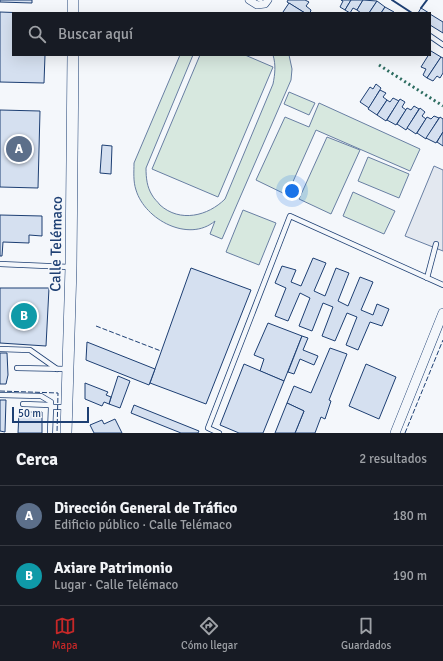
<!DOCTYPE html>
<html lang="es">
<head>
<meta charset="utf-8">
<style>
	body { margin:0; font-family:Signika,sans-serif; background:#242831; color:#f1f3f6 }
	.scale { position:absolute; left:12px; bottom:10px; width:77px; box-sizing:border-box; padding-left:4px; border:2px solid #1d3f73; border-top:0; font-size:11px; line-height:14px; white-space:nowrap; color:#1d3f73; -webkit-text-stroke:3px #f4f7fb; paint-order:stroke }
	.you { position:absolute; left:292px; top:191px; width:14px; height:14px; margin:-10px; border:3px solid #fff; border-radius:50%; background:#1a73e8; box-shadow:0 0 0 6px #1a73e833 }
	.badge { display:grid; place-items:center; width:26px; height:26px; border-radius:50%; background:#c62828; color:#fff; font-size:13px; font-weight:700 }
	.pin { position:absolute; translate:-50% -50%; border:2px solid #fff; box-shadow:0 1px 4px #0006 }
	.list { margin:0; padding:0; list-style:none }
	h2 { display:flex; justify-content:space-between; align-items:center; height:52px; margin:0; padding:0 16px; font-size:17px }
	h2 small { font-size:13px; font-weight:400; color:#9ea1a6 }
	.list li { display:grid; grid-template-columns:26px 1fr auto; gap:12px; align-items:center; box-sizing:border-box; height:60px; padding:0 16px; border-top:1px solid #363941 }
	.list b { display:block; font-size:15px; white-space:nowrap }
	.list p { margin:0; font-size:13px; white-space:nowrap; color:#9ea1a6 }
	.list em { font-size:13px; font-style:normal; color:#9ea1a6 }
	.icon { flex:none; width:22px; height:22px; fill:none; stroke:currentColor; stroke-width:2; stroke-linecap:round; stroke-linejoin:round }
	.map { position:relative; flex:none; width:443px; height:433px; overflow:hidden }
	.search { position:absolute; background:#171b24; box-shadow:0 4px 16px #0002; left:12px; right:12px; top:12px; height:44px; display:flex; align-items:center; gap:10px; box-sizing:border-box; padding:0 14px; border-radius:0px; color:#9ea1a6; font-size:15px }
	.sheet { height:172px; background:#171b24 }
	nav { display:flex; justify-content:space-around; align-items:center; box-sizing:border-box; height:56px; border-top:1px solid #363941; background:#171b24; font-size:11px; color:#9ea1a6 }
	nav a { display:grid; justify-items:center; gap:2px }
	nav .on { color:#c62828 }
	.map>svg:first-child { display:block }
	.green { fill:#d7e8df; stroke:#687fa3 }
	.parking { fill:#e3e8f0; stroke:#687fa3 }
	.building { fill:#d5e0f0; stroke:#1d3f73 }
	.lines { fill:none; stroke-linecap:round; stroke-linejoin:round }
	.service-casing { stroke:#1d3f73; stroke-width:6 }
	.pedestrian-casing { stroke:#1d3f73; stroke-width:8 }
	.minor-casing { stroke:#1d3f73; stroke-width:10 }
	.tertiary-casing { stroke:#1d3f73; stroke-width:12 }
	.service { stroke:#f4f7fb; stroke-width:4.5 }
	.pedestrian { stroke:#f4f7fb; stroke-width:7 }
	.minor { stroke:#f4f7fb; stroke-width:9 }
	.tertiary { stroke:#f4f7fb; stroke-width:11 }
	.hedge { stroke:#2c6c60; stroke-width:3; stroke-dasharray:2 3; stroke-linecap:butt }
	.fence { stroke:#1d3f73; stroke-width:1; stroke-dasharray:5 2; stroke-linecap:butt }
	.wall { stroke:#1d3f73; stroke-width:2 }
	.labels { text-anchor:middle; stroke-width:3; stroke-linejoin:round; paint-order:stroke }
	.street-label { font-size:15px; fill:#1d3f73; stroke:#f4f7fb }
</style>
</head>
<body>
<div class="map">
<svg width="443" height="433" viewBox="0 0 443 433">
	<rect width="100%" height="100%" fill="#f4f7fb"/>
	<g class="green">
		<path d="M180,55H193L146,168C146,178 147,187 152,195C154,199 158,202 160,205C180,223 208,216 225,199L273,84C275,74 276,65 273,55H289L292,69L291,80L222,239L210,234L215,221C189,243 145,220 136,190C133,181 134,172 134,163Z"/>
		<polygon points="200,55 245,55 273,67 218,197 152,169"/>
		<polygon points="289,92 315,103 309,115 284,104"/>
		<polygon points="319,103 420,149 410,171 316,130 287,195 256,180 285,117 309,127"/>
		<polygon points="327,137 360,150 331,214 299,199"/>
		<polygon points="368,157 409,174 399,198 358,181"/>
		<polygon points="353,192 395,211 384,234 343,216"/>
		<polygon points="243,210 276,223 259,265 226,252"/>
	</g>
	<polygon class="parking" points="434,166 443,170 443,251 405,236"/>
	<g class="building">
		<polygon points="0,0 32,0 32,3 0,2"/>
		<polygon points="288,0 305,0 309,2 306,6 311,10 310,13 305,13 287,2"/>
		<polygon points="341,0 351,0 345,10 340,7 343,1"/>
		<polygon points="351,0 363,0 357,10 353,8 350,13 345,10"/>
		<polygon points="363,0 377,1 369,13 361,13 357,10"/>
		<polygon points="377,1 385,7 381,13 369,13"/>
		<polygon points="289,3 305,13 284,13 283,12"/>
		<polygon points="385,7 394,12 393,13 381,13"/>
		<polygon points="421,8 429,13 418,13"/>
		<polygon points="0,12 27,13 13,13 13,55 45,55 44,83 0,82"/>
		<polygon points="430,14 443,22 443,33 430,25"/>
		<polygon points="431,51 441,57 427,78 423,75 426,69 421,67"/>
		<polygon points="441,57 443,58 443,73 440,78 437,76 433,81 427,78"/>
		<polygon points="376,84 381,88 369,108 360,102 370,87 373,89"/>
		<polygon points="380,90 386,93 383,97 387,100 377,115 368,109"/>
		<polygon points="393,98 399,101 386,121 377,115 387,100 390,102"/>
		<polygon points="400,99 405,102 402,107 406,110 396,125 387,120"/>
		<polygon points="414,106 419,109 406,130 397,124 407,108 411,110"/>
		<polygon points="420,108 425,112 422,116 426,119 416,134 407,128"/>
		<polygon points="0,110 40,111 38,188 0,187"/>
		<polygon points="434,116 439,118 426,139 417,133 427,117 431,119"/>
		<polygon points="440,117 443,119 443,132 436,143 426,138"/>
		<polygon points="443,132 443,146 437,142"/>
		<polygon points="102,145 112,146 111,174 100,173"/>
		<polygon points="0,215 42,216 42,236 29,235 29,243 3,242 2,256 0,256"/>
		<polygon points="313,258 326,263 314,291 325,296 336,268 349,273 338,301 348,306 360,277 373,282 361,310 373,315 377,304 389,309 382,326 370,322 358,350 346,345 357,317 347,313 335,341 322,336 333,307 323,303 312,331 299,326 310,298 300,293 288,321 275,316 286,288 275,283 282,266 296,270 291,282 301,286"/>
		<polygon points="191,268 251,290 206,404 150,383"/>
		<polygon points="0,288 49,288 46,346 0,343"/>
		<polygon points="268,323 302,336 284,381 260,371 264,359 254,355"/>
		<polygon points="302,336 308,338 303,350 318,356 314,365 300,359 294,374 288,372"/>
		<polygon points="87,342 155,369 149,385 86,360"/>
		<polygon points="330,348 347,354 329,400 331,401 325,419 321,417 315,433 295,433 304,411 287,403 294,386 311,393"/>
		<polygon points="0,353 7,353 8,375 6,384 0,384"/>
		<polygon points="244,364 284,381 263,433 239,433 220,425"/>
		<polygon points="366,364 396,377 379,419 349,406"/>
		<polygon points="118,376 130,381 120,408 109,404"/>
		<polygon points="85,383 108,392 106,395 111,397 109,404 104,402 102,406 85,399"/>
		<polygon points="0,400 6,400 5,432 0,431"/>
		<polygon points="287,403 304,411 295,433 275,433"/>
		<polygon points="134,405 199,431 198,433 181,433 131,413"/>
		<polygon points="19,412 42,412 42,433 18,433"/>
		<polygon points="115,419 122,433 94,433 90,425 102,420 104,424"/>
	</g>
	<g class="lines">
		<g class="service-casing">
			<g id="service">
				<polyline points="430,36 443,45"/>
				<polyline points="0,264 70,267"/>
				<polyline points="427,278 436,244"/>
				<polyline points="0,349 30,350 57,369"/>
				<polyline points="17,368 67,369"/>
				<polyline points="0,395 41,396 51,402 51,407 67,407"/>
				<polyline points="23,404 51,405"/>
				<polyline points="50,433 51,407"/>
				<polyline points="219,433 208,428 290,216 443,285"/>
			</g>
		</g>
		<g class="pedestrian-casing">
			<polyline id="pedestrian" points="249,0 257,5 265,4 268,0"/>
		</g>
		<g class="minor-casing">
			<polyline id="minor" points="395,433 443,313"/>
		</g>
		<g class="tertiary-casing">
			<g id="tertiary">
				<polyline points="73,13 73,0"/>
				<polyline points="66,433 71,267 73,55"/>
			</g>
		</g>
		<use href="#service" class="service"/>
		<use href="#pedestrian" class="pedestrian"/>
		<use href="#minor" class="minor"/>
		<use href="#tertiary" class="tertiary"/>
		<polyline class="hedge" points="379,65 443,106"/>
		<g class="fence">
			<polyline points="96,326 161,351"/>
			<polyline points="0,391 58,393 57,433"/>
			<polyline points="405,433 443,340"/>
		</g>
		<g class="wall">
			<polyline points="392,0 412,13"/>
			<polyline points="421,8 427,0"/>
		</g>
	</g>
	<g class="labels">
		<g class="street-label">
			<text transform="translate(56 244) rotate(-89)" y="5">Calle Telémaco</text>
		</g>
	</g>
</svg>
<div class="scale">50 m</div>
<div class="you"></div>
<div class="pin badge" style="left:19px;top:149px;background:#5c6f8a">A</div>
<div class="pin badge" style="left:24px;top:316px;background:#0f9aa8">B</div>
<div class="search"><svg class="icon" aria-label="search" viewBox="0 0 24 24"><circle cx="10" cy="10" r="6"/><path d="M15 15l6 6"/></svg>Buscar aquí</div>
</div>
<section class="sheet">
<h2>Cerca<small>2 resultados</small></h2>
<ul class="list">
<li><span class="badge" style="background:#5c6f8a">A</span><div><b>Dirección General de Tráfico</b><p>Edificio público · Calle Telémaco</p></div><em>180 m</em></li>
<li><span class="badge" style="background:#0f9aa8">B</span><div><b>Axiare Patrimonio</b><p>Lugar · Calle Telémaco</p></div><em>190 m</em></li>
</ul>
</section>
<nav>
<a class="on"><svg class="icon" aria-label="map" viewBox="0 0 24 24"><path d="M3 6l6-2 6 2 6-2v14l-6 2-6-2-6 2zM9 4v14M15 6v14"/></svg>Mapa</a>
<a><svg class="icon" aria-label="directions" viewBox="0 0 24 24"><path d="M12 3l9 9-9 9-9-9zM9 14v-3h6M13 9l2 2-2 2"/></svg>Cómo llegar</a>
<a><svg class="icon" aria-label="saved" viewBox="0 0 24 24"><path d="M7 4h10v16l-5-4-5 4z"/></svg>Guardados</a>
</nav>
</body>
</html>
